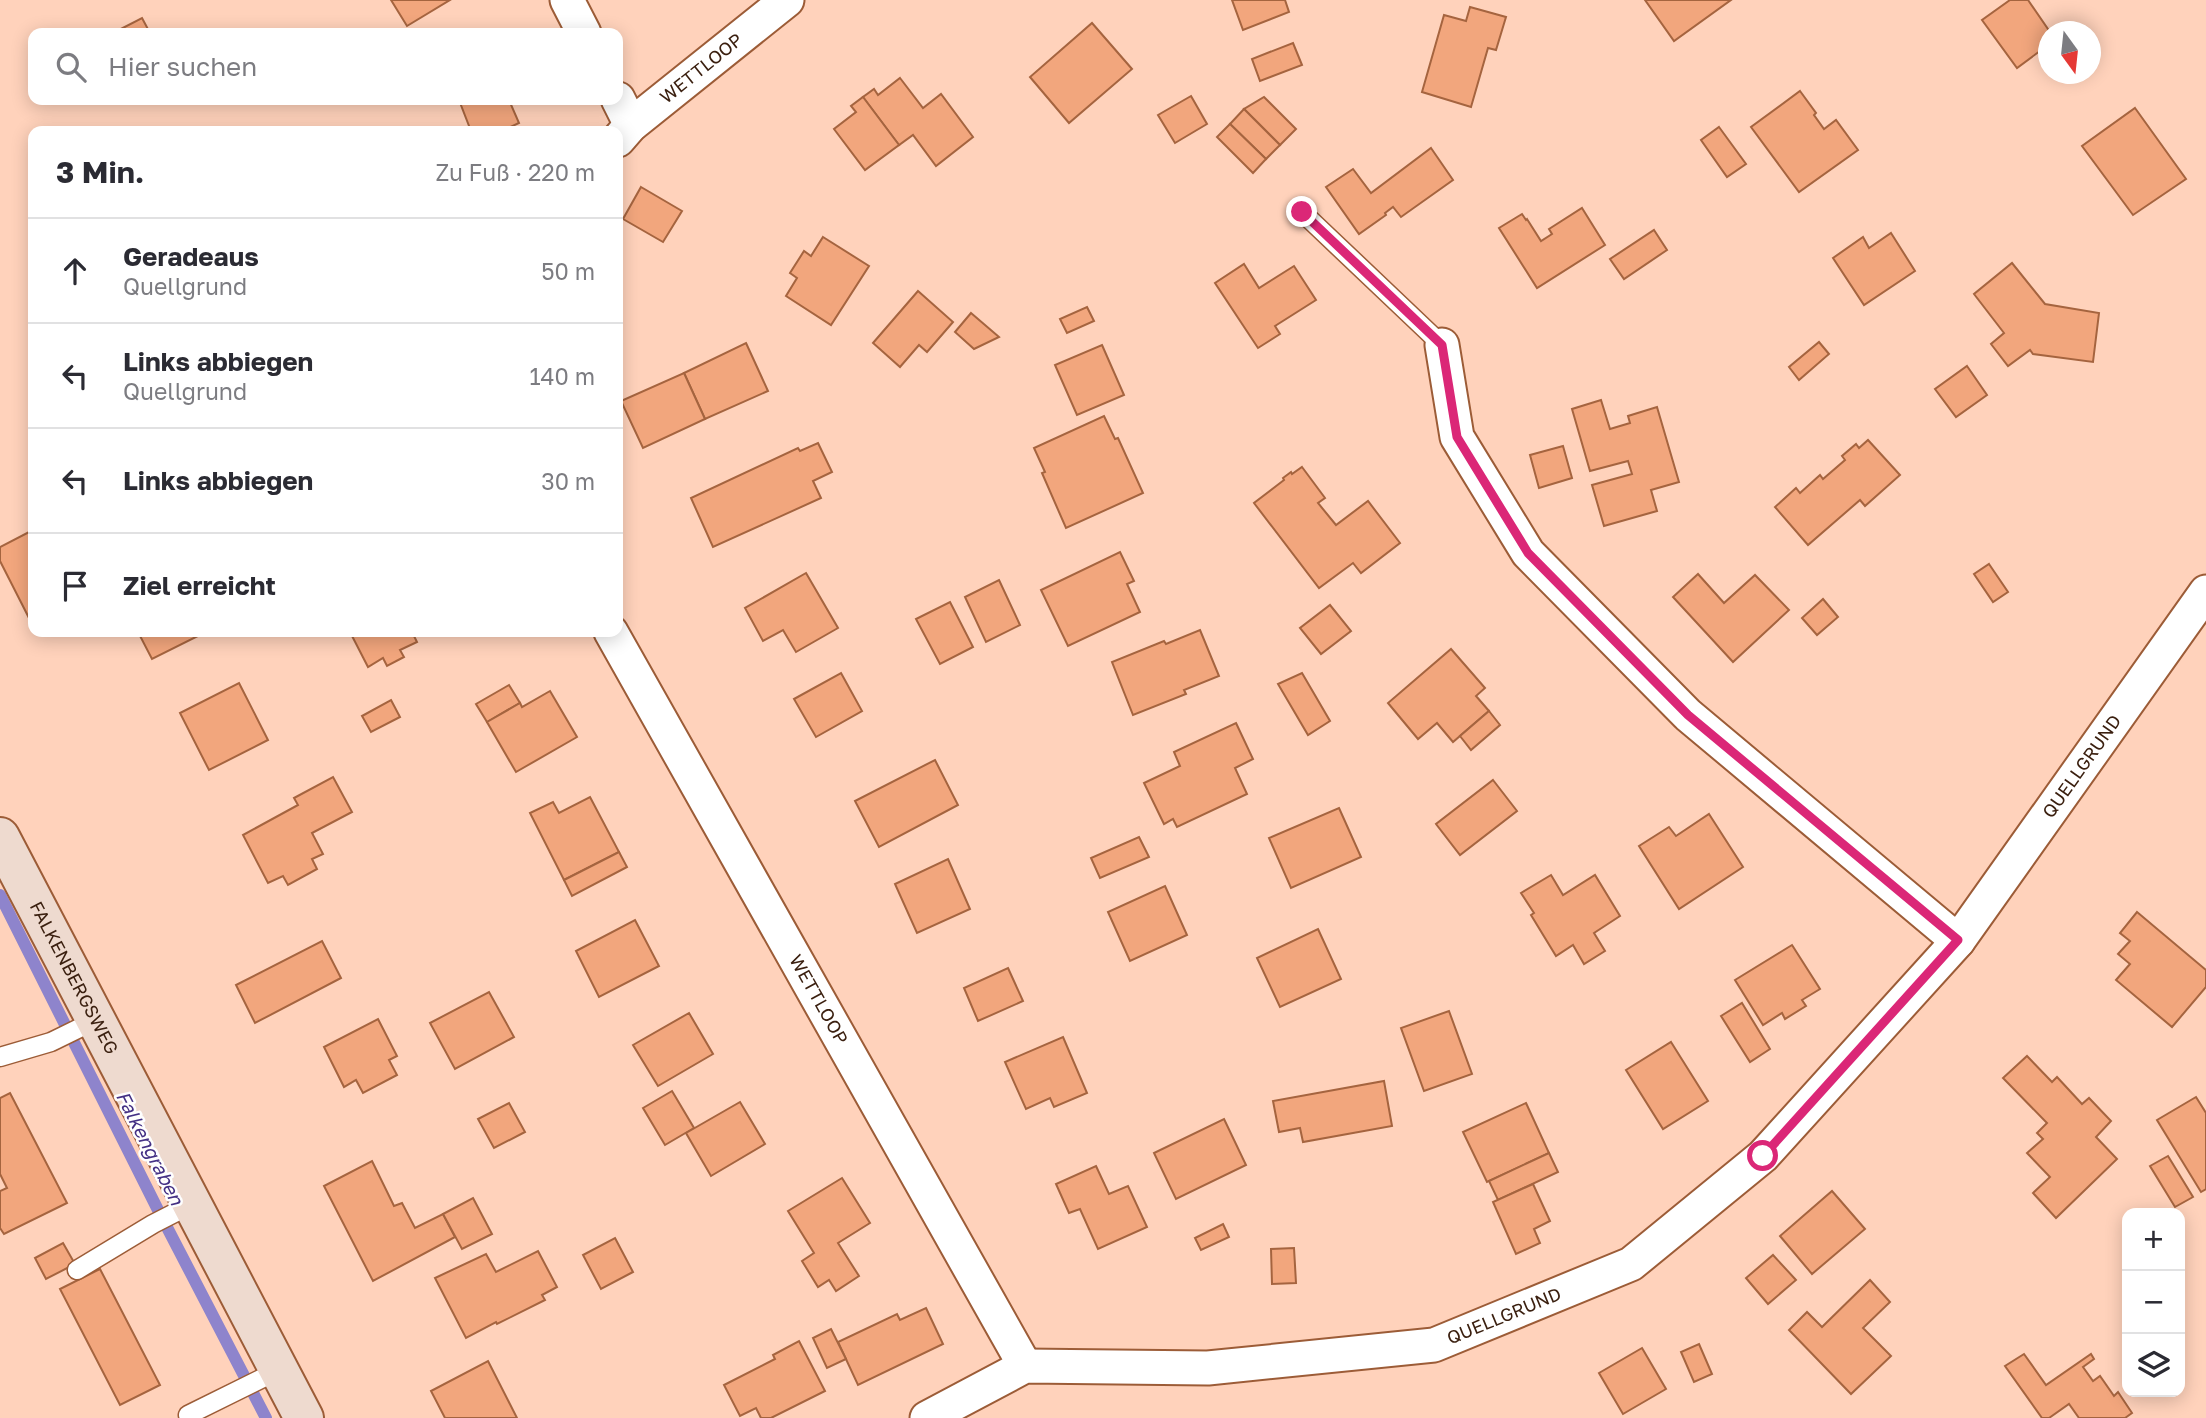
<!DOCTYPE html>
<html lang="de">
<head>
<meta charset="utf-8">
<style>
	body { margin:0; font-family:"Golos Text",sans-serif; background:#f2f2f3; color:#2b2b33 }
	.controls { position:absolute; right:21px; bottom:21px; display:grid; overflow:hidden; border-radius:14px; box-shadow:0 4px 18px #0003 }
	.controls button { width:63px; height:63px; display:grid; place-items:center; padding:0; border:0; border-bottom:2px solid #e1e1e2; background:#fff; color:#2b2b33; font:35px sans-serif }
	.compass { position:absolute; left:2038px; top:21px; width:63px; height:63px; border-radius:50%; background:#fff; box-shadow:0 4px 18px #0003; rotate:165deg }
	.stop { position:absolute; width:21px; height:21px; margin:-16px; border:5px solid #db2777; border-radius:50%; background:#fff }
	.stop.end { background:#db2777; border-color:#fff; box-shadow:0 2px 7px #0008 }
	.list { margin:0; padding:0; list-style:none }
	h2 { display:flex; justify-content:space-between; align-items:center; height:91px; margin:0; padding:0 28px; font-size:30px }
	h2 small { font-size:23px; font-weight:400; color:#7c7c81 }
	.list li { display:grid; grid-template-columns:46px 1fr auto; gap:21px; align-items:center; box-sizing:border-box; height:105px; padding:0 28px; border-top:2px solid #e1e1e2 }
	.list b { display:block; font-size:26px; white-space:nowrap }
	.list p { margin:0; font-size:23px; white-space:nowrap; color:#7c7c81 }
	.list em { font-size:23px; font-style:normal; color:#7c7c81 }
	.icon { flex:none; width:38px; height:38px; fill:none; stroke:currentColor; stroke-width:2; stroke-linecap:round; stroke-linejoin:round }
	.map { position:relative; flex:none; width:2206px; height:1418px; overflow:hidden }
	.search { position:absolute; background:#fff; box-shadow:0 4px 18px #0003; left:28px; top:28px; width:595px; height:77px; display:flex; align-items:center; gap:18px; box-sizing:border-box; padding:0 24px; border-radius:14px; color:#7c7c81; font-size:26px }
	.panel { position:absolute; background:#fff; box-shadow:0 4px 18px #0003; left:28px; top:126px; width:595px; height:511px; border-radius:14px }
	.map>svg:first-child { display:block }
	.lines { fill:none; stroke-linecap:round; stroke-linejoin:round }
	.stream { stroke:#8e84cc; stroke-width:12 }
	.building { fill:#f2a67d; stroke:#a5643f; stroke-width:2 }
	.lane-casing { stroke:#9c5c37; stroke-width:21 }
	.street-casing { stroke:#9c5c37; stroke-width:37 }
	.secondary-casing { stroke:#9c5c37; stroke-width:42 }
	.lane { stroke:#fff; stroke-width:18 }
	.street { stroke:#fff; stroke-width:33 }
	.secondary { stroke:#eedacf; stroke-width:38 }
	.route { stroke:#db2777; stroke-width:9 }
	.labels { text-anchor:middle; stroke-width:5; stroke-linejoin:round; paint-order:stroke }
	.street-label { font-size:18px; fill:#3b2010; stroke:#fefefe }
	.water-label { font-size:19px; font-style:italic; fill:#443084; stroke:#fefefe }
</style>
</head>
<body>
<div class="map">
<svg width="2206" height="1418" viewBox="0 0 2206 1418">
	<rect width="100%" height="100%" fill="#ffd2bb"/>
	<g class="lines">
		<polyline class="stream" points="0,895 158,1210 266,1418"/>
	</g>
	<g class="building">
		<polygon points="391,0 450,0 407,26"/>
		<polygon points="1232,0 1285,0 1289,12 1243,30"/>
		<polygon points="1645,0 1731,0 1674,41"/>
		<polygon points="2010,0 2028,0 2050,32 2048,32 2048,45 2017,68 1982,20"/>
		<polygon points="1470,7 1506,17 1496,50 1488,48 1471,107 1422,92 1444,15 1466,21"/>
		<polygon points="142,18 150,33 113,33"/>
		<polygon points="1092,23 1132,69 1069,123 1030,77"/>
		<polygon points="1293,43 1302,65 1260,81 1252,59"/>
		<polygon points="900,78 923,108 941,94 973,137 936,166 913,135 899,145 863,97 874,89 878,95"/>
		<polygon points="1800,91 1816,113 1814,115 1824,129 1836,120 1858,150 1799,192 1751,127"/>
		<polygon points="1191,96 1207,124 1175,143 1158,115"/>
		<polygon points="863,97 899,145 865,170 834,129 856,112 851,106"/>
		<polygon points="1264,97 1296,129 1280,145 1244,109"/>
		<polygon points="459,100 509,100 519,123 502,131 471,131"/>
		<polygon points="2135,108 2186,179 2133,215 2082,146"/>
		<polygon points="1244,109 1280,145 1266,159 1230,124"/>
		<polygon points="1230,124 1266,159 1253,173 1217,137"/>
		<polygon points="1719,127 1746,164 1727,177 1701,140"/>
		<polygon points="1431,148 1453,180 1401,217 1393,207 1385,213 1386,215 1359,234 1326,187 1353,169 1371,193"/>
		<polygon points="641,187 682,211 663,242 623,219"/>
		<polygon points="1582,208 1605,245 1537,288 1499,228 1522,214 1526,220 1527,219 1541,241 1552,234 1549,229"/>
		<polygon points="1654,230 1667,250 1624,279 1610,259"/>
		<polygon points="1891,233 1915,271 1864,305 1833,258 1863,237 1869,248"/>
		<polygon points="823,237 869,266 831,325 786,296 797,278 790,273 804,251 811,256"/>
		<polygon points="2012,263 2045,304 2099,313 2093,362 2033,354 2030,350 2008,366 1991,344 2004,333 1974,294"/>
		<polygon points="1244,264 1259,288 1294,266 1316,300 1275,326 1280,334 1258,348 1215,283"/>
		<polygon points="918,291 953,322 927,352 919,345 900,367 873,343"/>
		<polygon points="1087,307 1094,321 1067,333 1060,319"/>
		<polygon points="971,313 999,337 974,349 955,332"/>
		<polygon points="1819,342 1829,354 1799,380 1789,367"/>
		<polygon points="746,343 768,391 705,419 684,373"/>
		<polygon points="1102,345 1124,395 1077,415 1055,365"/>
		<polygon points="1967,366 1987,395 1956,417 1935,389"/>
		<polygon points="684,373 705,419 643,448 621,401"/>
		<polygon points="1601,400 1610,429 1630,423 1628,416 1657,407 1679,482 1651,490 1657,511 1604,526 1592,485 1632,474 1628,461 1590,471 1572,409"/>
		<polygon points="1104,416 1115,439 1118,438 1143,493 1066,528 1042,473 1045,472 1034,448"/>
		<polygon points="1868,440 1900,475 1865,506 1860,500 1808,545 1775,507 1796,488 1800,493 1820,475 1823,479 1845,460 1842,456 1856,444 1859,448"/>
		<polygon points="818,443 832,472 813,481 821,498 713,547 691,498 798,448 800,451"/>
		<polygon points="1563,446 1572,478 1539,488 1530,455"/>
		<polygon points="1302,467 1325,498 1318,503 1336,525 1368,501 1400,543 1361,573 1353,563 1319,588 1254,503 1284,480 1283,478 1291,472 1292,474"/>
		<polygon points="33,530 33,619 30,620 0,561 0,547"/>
		<polygon points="1120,552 1134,581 1127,584 1140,612 1068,646 1041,590"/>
		<polygon points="1989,564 2008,592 1993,602 1974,574"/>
		<polygon points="806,573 838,628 796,652 783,630 763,641 745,608"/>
		<polygon points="1698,574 1724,603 1755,575 1789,610 1733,662 1673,597"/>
		<polygon points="999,580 1020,625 986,642 965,597"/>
		<polygon points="1823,599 1838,617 1817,635 1802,618"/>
		<polygon points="950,602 973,647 940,664 916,619"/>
		<polygon points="1330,605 1351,631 1321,654 1300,628"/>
		<polygon points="1200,630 1219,676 1184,690 1186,694 1133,715 1112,662 1164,641 1166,644"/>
		<polygon points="138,632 203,632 204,633 152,659"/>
		<polygon points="350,632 412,632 417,642 400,650 404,657 387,666 383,658 368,667"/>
		<polygon points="1451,649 1485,688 1476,696 1489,711 1453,742 1437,723 1418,739 1388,703"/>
		<polygon points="841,673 862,711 816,737 794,699"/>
		<polygon points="1302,673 1330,721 1308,735 1278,684"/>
		<polygon points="239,683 268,740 209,770 180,713"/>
		<polygon points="509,685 520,703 487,722 476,704"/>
		<polygon points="550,691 577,737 516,772 487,722 520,703 522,707"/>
		<polygon points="391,700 400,717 371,732 362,716"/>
		<polygon points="1489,711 1500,725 1471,750 1460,736"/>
		<polygon points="1236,723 1253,759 1235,768 1247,794 1177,827 1173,819 1164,824 1144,783 1180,766 1174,752"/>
		<polygon points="935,760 958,805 879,847 855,801"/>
		<polygon points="333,777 352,812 312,833 323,854 312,859 317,869 288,885 283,876 268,883 243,835 298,805 294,798"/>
		<polygon points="1493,780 1517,811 1460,855 1436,824"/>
		<polygon points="590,797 619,852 564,880 530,813 553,802 559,813"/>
		<polygon points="1339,808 1361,857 1291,888 1269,838"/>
		<polygon points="1709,814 1743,867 1679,909 1639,846 1669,827 1676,836"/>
		<polygon points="1139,837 1149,857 1100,878 1091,858"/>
		<polygon points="619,852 627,867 572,896 564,880"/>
		<polygon points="948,859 970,909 917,933 895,884"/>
		<polygon points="1551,875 1563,895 1595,875 1620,916 1594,933 1605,951 1584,964 1573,945 1556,956 1531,915 1534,913 1521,893"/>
		<polygon points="1165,886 1187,935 1130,961 1108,912"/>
		<polygon points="2137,912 2206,970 2206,987 2172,1027 2116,980 2130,964 2118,954 2130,941 2120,933"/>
		<polygon points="635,920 659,966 599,997 576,951"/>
		<polygon points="1318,929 1341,979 1280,1007 1257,958"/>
		<polygon points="322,941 341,978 255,1023 236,985"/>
		<polygon points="1792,945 1820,989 1802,1000 1806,1006 1785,1019 1782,1013 1763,1025 1735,980"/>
		<polygon points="1008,968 1023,1001 978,1021 964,988"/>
		<polygon points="489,992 514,1037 455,1069 430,1023"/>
		<polygon points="1742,1003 1770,1049 1750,1062 1721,1016"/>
		<polygon points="1449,1011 1472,1074 1424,1091 1401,1028"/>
		<polygon points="689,1013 713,1054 658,1086 633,1045"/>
		<polygon points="378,1019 397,1056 389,1060 397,1075 363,1093 356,1080 344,1087 324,1047"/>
		<polygon points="1063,1037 1087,1093 1054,1107 1050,1098 1026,1109 1005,1062"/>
		<polygon points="1671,1042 1708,1101 1663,1129 1626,1070"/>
		<polygon points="2027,1056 2052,1082 2057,1077 2082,1104 2089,1098 2111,1121 2096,1137 2117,1159 2056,1218 2033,1193 2050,1177 2027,1153 2043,1139 2037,1133 2047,1123 2003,1078"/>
		<polygon points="1384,1081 1392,1126 1303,1142 1300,1128 1279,1132 1273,1101"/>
		<polygon points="672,1091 694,1128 665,1145 643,1108"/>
		<polygon points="10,1093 67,1203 4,1234 0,1228 0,1191 7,1188 0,1174 0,1098"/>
		<polygon points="2196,1097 2206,1113 2206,1189 2201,1192 2157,1120"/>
		<polygon points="740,1102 765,1144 711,1176 686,1133"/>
		<polygon points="509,1103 525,1132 494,1148 478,1119"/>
		<polygon points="1526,1103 1549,1153 1487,1182 1463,1132"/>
		<polygon points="1224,1119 1246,1165 1176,1199 1154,1153"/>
		<polygon points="1549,1153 1558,1172 1498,1200 1489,1181"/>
		<polygon points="2168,1156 2193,1197 2175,1207 2150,1166"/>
		<polygon points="372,1161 394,1206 402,1203 415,1228 443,1214 455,1237 373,1281 324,1186"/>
		<polygon points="1096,1166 1109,1194 1128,1186 1147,1227 1098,1249 1080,1209 1069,1213 1056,1184"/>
		<polygon points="842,1178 870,1223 838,1243 859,1276 836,1291 829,1280 818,1287 802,1261 814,1253 788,1211"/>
		<polygon points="1533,1184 1550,1221 1534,1229 1540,1243 1516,1254 1493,1202"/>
		<polygon points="1832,1191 1865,1229 1812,1274 1780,1236"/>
		<polygon points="473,1198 492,1234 462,1249 443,1214"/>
		<polygon points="1223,1224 1229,1237 1201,1250 1195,1238"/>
		<polygon points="615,1238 633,1272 601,1289 583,1255"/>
		<polygon points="63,1243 75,1264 46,1279 35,1258"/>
		<polygon points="1294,1248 1296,1283 1272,1284 1271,1249"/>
		<polygon points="538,1251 557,1287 542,1295 545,1300 497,1324 496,1322 466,1338 435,1278 486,1254 496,1272"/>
		<polygon points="1773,1255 1796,1280 1768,1304 1746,1278"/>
		<polygon points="100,1269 160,1385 120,1405 60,1289"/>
		<polygon points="1870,1280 1890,1302 1863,1328 1891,1356 1851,1394 1789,1330 1807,1312 1822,1327"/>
		<polygon points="926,1308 943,1344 858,1385 838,1342 897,1314 900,1320"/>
		<polygon points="831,1329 846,1359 827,1368 813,1338"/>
		<polygon points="799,1341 825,1391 771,1418 761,1418 756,1408 740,1416 724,1385 775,1359 773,1355"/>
		<polygon points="1699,1344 1712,1374 1694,1382 1681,1352"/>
		<polygon points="1642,1348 1666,1389 1623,1414 1599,1373"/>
		<polygon points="2024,1354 2046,1385 2091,1354 2094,1359 2083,1367 2093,1381 2100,1376 2114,1396 2118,1392 2132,1413 2125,1418 2079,1418 2069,1404 2049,1418 2042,1418 2005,1366"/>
		<polygon points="488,1361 517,1418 445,1418 431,1391"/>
	</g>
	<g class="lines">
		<g class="lane-casing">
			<g id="lane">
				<polyline points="1302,212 1442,345"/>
				<polyline points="0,1057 51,1042 96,1020"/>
				<polyline points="77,1270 153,1224 192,1204"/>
				<polyline points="188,1415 279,1370"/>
			</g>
		</g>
		<g class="street-casing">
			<g id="street">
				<polyline points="567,0 584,33"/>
				<polyline points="618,99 631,125"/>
				<path id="s1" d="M618,140L631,125L787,0"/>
				<polyline points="1442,345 1457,437 1528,553 1688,715 1958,941"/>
				<path id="s2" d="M611,632L1025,1366"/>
				<path id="s3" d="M927,1418L1025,1366L1208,1368L1434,1345L1631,1264L1763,1156L1958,941L2206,592"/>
			</g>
		</g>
		<g class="secondary-casing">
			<g id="secondary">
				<path id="s4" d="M0,837L304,1418"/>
			</g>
		</g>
		<use href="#lane" class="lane"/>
		<use href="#street" class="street"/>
		<use href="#secondary" class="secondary"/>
	</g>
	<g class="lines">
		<polyline class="route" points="1302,212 1442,345 1457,437 1528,553 1688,715 1958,940 1763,1156"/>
	</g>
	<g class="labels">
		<g class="street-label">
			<text dy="6" stroke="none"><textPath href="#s1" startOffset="110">WETTLOOP</textPath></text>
			<text dy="6" stroke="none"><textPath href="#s3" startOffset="1409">QUELLGRUND</textPath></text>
			<text dy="6" stroke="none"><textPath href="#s4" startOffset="159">FALKENBERGSWEG</textPath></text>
			<text dy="6" stroke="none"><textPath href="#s2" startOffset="422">WETTLOOP</textPath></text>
			<text dy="6" stroke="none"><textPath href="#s3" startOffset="597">QUELLGRUND</textPath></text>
		</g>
		<g class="water-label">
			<text transform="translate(150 1148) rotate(63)" y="7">Falkengraben</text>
		</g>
	</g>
</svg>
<div class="controls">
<button>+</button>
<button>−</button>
<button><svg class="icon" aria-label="layers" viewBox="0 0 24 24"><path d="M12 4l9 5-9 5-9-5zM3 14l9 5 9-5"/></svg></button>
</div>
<svg class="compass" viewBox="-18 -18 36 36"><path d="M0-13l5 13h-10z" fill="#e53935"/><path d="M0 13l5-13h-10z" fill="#7c7c81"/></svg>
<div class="stop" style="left:1763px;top:1156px"></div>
<div class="stop end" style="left:1302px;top:212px"></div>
<div class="search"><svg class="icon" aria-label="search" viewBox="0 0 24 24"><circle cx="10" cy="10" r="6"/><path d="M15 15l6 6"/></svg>Hier suchen</div>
<section class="panel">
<h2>3 Min.<small>Zu Fuß · 220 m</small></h2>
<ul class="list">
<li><svg class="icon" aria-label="ahead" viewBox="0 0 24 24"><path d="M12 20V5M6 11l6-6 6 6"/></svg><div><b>Geradeaus</b><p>Quellgrund</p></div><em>50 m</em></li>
<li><svg class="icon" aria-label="left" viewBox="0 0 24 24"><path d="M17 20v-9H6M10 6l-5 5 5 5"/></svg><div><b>Links abbiegen</b><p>Quellgrund</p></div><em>140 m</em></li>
<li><svg class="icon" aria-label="left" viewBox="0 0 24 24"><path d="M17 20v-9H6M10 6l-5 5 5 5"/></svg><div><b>Links abbiegen</b></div><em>30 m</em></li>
<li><svg class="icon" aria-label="arrive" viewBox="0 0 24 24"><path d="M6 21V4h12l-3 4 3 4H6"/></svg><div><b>Ziel erreicht</b></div></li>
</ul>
</section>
</div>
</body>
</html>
